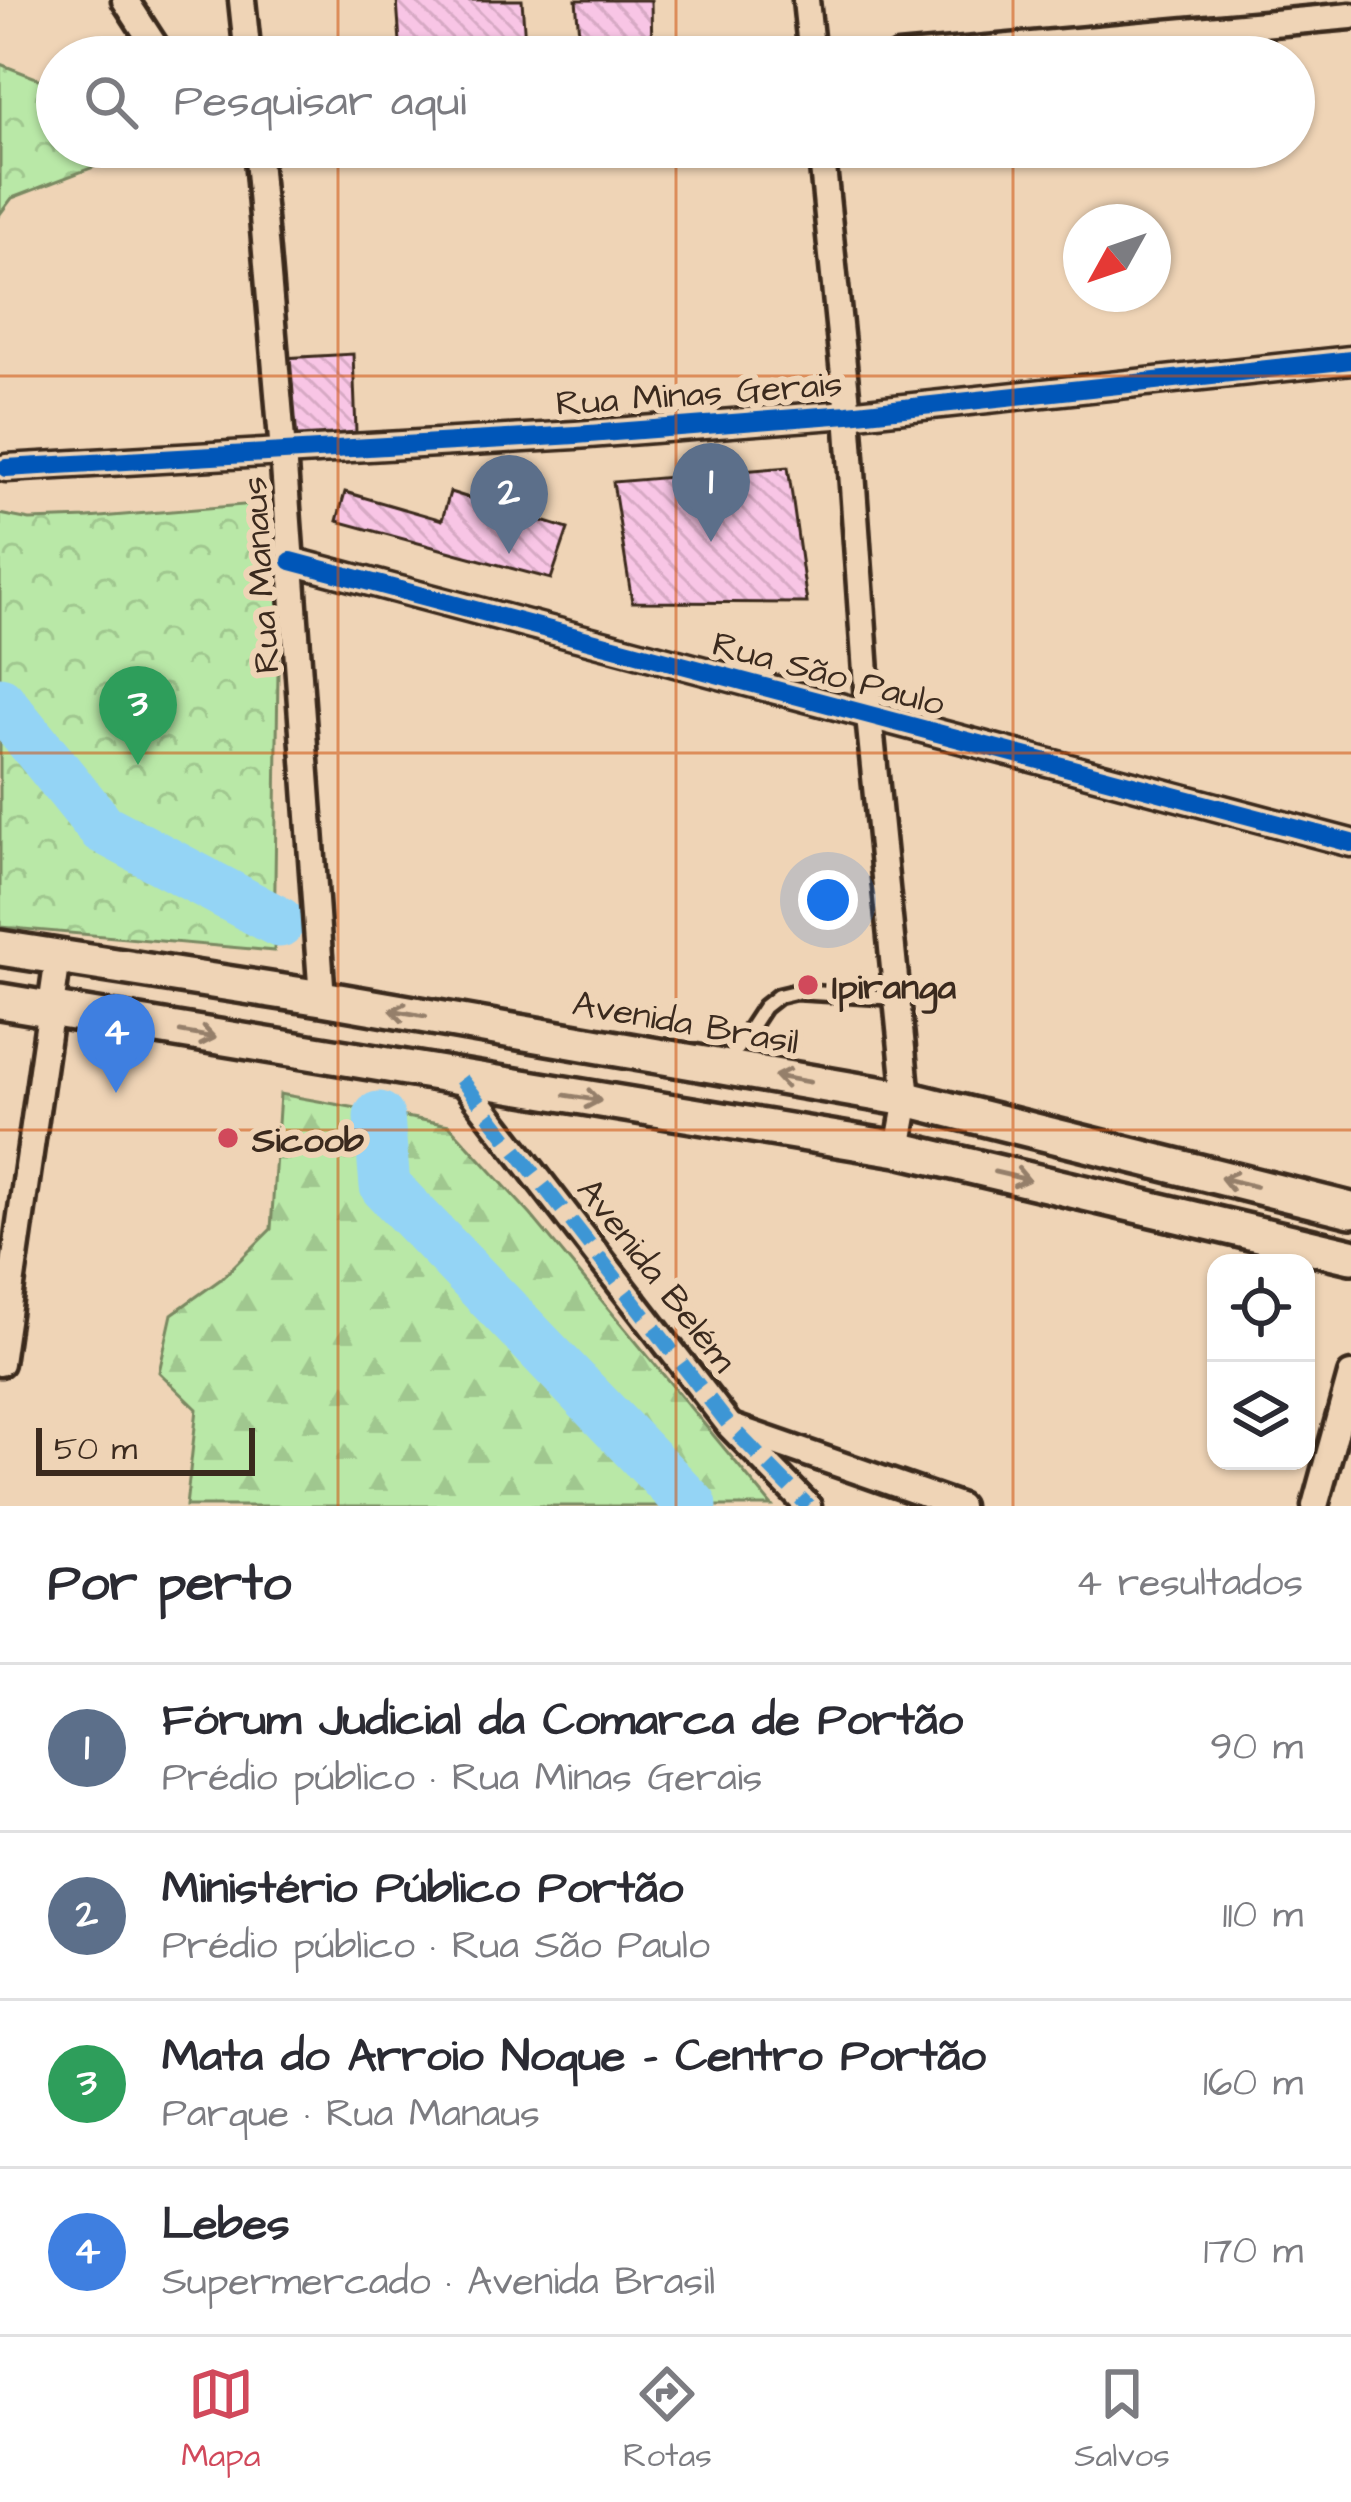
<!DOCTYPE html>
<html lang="pt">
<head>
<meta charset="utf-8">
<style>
	body { margin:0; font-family:"Architects Daughter",sans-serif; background:#f7f7f7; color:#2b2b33 }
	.controls { position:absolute; right:36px; bottom:36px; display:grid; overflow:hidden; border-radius:24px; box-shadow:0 3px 9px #0004 }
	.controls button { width:108px; height:108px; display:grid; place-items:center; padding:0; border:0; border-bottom:3px solid #e1e1e2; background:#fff; color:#2b2b33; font:60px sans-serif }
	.compass { position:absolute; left:1063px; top:204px; width:108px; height:108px; border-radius:50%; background:#fff; box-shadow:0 3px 9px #0004; rotate:230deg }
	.scale { position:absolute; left:36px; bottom:30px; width:219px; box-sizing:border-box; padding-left:12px; border:6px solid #3b2a1e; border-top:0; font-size:33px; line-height:42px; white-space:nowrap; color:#3b2a1e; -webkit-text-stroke:9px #efd4b6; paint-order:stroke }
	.you { position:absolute; left:828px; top:900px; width:42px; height:42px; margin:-30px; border:9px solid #fff; border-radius:50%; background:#1a73e8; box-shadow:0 0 0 18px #1a73e833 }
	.badge { display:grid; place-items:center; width:78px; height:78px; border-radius:50%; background:#d1495b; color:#fff; font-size:39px; font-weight:700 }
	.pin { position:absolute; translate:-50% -99px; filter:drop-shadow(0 3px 6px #0008) }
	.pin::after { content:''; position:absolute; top:63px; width:42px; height:36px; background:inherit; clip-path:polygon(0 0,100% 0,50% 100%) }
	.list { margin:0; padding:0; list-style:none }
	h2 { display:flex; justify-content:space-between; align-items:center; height:156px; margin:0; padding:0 48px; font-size:51px }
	h2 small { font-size:39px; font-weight:400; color:#7c7c81 }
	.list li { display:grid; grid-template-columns:78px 1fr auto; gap:36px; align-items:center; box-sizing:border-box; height:168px; padding:0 48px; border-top:3px solid #e1e1e2 }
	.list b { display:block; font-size:45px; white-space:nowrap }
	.list p { margin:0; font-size:39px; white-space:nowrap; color:#7c7c81 }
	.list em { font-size:39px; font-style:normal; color:#7c7c81 }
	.icon { flex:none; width:66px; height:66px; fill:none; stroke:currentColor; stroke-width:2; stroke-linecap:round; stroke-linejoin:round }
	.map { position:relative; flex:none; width:1351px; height:1506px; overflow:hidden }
	.search { position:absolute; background:#fff; box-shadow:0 3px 9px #0004; left:36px; right:36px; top:36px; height:132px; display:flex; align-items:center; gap:30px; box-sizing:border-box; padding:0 42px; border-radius:66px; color:#7c7c81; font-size:45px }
	.sheet { height:828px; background:#fff }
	nav { display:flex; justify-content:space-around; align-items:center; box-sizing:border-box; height:168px; border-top:3px solid #e1e1e2; background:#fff; font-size:33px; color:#7c7c81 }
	nav a { display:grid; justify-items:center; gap:6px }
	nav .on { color:#d1495b }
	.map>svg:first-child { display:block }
	.forest { fill:url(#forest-firs); stroke:#7a8962; stroke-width:3 }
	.park { fill:url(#park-crowns); stroke:#7a8962; stroke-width:3 }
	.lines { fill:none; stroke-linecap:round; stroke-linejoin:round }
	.river { stroke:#94d4f5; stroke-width:51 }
	.building { fill:url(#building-back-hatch); stroke:#3b2a1e; stroke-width:3 }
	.service-casing { stroke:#3b2a1e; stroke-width:21 }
	.minor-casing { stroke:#3b2a1e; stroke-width:33 }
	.secondary-casing { stroke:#3b2a1e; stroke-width:42 }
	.service { stroke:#efd4b6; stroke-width:12 }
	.minor { stroke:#efd4b6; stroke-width:24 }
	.secondary { stroke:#efd4b6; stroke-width:33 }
	.quiet { stroke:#3e96d5; stroke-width:15; stroke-dasharray:30 15; stroke-linecap:butt }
	.cycleway-casing { stroke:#efd4b6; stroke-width:26 }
	.cycleway { stroke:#0057b8; stroke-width:18 }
	.oneway { stroke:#957f6a }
	.grid { fill:none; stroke:#ce520f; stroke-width:3; stroke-opacity:0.55 }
	.poi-dot { fill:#d1495b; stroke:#efd4b6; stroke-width:4.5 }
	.labels { text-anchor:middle; stroke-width:12; stroke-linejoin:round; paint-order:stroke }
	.street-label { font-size:36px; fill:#3b2a1e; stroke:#efd4b6 }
	.poi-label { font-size:36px; font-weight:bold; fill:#3b2a1e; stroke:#efd4b6; text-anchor:start }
</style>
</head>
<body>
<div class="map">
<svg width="1351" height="1506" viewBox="0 0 1351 1506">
	<defs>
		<pattern id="forest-firs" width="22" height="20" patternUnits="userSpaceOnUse" patternTransform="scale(3)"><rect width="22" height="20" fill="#b9e8a7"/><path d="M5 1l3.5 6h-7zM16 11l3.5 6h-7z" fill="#a0c78f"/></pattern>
		<pattern id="park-crowns" width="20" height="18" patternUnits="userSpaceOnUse" patternTransform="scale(3)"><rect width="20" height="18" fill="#b9e8a7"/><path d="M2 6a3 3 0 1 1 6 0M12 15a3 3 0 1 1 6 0" fill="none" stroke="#a0c78f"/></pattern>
		<pattern id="building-back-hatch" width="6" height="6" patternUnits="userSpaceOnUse" patternTransform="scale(3)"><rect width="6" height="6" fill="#f8c5e5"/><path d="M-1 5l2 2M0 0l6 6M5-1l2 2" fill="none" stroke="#d6a9c4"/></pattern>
	</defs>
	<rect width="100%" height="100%" fill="#efd4b6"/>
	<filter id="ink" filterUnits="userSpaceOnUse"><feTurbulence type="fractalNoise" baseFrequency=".00833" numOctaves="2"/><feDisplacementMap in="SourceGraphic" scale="24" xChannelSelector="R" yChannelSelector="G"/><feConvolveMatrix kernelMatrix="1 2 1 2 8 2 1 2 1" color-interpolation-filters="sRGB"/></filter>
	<g filter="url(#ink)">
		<polygon class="forest" points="280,1094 449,1125 531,1215 772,1506 186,1506 197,1409 159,1372 172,1314 221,1279 271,1229"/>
		<g class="park">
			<polygon points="0,64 57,86 57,147 119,147 99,165 12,198 0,214"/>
			<polygon points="267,503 279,603 274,951 0,927 0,514 30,520 88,518"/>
		</g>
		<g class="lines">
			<g class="river">
				<polyline points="0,702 102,828 279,922"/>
				<polyline points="379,1117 385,1186 692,1506"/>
			</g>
		</g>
		<g class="building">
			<polygon points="397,0 522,0 526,57 401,57"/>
			<polygon points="576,0 651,0 652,53 628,57 581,57"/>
			<polygon points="353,354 356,432 294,438 283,358"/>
			<polygon points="788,467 807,603 632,602 613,482"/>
			<polygon points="345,492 442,520 450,492 568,529 551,579 337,521"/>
		</g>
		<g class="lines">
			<g class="service-casing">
				<polyline id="service" points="728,1062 764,1007 778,996 795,992 897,998"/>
			</g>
			<g class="minor-casing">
				<g id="minor">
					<polyline points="125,0 162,57"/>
					<polyline points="242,0 248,57"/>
					<polyline points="806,0 812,57"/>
					<polyline points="898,57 1351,16"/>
					<polyline points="257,147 283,452 322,998"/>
					<polyline points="821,147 848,414 869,716 907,1099 898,1149"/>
					<polyline points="6,468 576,435 848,414 1351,360"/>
					<polyline points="291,561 1351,843"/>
					<polyline points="461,1079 730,1426 808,1506"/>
					<polyline points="0,1363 58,958"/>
					<polyline points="735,1428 959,1506"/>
					<polyline points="1315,1506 1351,1375"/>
				</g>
			</g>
			<g class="secondary-casing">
				<g id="secondary">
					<polyline points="0,948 322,998 907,1099 1351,1210"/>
					<polyline points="0,1001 898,1149 1351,1256"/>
				</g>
			</g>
			<use href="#service" class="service"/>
			<use href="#minor" class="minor"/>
			<use href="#secondary" class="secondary"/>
			<polyline class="quiet" points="461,1079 730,1426 808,1506"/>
			<g class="cycleway-casing">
				<g id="cycleway">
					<polyline points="6,468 576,435 848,414 1351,360"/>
					<polyline points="291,561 1351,843"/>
				</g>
			</g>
			<use href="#cycleway" class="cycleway"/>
		</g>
		<defs><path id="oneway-shaft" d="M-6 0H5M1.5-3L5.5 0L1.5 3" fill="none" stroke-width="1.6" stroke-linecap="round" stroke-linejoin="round" transform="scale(3)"/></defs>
		<g class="oneway">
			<use href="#oneway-shaft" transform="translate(408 1013) rotate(-170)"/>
			<use href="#oneway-shaft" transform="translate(198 1035) rotate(10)"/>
			<use href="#oneway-shaft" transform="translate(792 1079) rotate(-170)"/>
			<use href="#oneway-shaft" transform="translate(583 1098) rotate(9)"/>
			<use href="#oneway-shaft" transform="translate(1012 1176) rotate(13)"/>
			<use href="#oneway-shaft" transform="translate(1238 1182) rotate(-166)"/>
		</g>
	</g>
	<path class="grid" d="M338,0V57M676,0V57M1013,0V57M338,147V1506M676,147V1506M1013,147V1506M0,376H1351M0,753H1351M0,1130H1351"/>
	<g class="poi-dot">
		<circle cx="808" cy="985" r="12"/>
		<circle cx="228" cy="1138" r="12"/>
	</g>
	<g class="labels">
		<g class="street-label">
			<text transform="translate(699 392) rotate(-4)" y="13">Rua Minas Gerais</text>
			<text transform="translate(259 575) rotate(-94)" y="13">Rua Manaus</text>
			<text transform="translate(829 672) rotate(15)" y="13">Rua São Paulo</text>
			<text transform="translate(686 1021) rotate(10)" y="13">Avenida Brasil</text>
			<text transform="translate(658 1274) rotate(52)" y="13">Avenida Belém</text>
		</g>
		<g class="poi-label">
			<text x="832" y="998">Ipiranga</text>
			<text x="252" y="1151">Sicoob</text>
		</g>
	</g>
</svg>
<div class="controls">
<button><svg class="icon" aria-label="locate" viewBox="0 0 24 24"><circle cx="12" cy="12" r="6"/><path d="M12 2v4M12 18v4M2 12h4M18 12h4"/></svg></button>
<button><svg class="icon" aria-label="layers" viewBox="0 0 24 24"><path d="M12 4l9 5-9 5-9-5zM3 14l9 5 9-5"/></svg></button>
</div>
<svg class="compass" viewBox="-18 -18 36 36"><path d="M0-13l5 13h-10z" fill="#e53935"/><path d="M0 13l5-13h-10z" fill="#7c7c81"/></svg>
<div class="scale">50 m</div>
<div class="you"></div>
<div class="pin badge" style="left:711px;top:542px;background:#5c6f8a">1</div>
<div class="pin badge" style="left:509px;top:554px;background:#5c6f8a">2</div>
<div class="pin badge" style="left:138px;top:765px;background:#2e9e5b">3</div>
<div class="pin badge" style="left:116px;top:1093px;background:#3f7fe0">4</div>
<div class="search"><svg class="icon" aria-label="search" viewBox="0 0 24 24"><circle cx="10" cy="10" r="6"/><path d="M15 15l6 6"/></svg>Pesquisar aqui</div>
</div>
<section class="sheet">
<h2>Por perto<small>4 resultados</small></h2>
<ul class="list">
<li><span class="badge" style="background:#5c6f8a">1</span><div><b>Fórum Judicial da Comarca de Portão</b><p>Prédio público · Rua Minas Gerais</p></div><em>90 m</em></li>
<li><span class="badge" style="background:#5c6f8a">2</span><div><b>Ministério Público Portão</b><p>Prédio público · Rua São Paulo</p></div><em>110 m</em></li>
<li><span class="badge" style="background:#2e9e5b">3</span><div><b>Mata do Arroio Noque - Centro Portão</b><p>Parque · Rua Manaus</p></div><em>160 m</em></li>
<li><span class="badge" style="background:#3f7fe0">4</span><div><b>Lebes</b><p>Supermercado · Avenida Brasil</p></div><em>170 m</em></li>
</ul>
</section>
<nav>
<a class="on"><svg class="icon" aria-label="map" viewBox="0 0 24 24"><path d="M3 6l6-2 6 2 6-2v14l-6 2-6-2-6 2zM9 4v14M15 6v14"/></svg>Mapa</a>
<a><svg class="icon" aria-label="directions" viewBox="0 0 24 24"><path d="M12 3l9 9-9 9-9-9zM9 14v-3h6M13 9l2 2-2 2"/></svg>Rotas</a>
<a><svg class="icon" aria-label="saved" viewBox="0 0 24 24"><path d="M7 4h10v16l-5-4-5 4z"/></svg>Salvos</a>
</nav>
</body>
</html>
